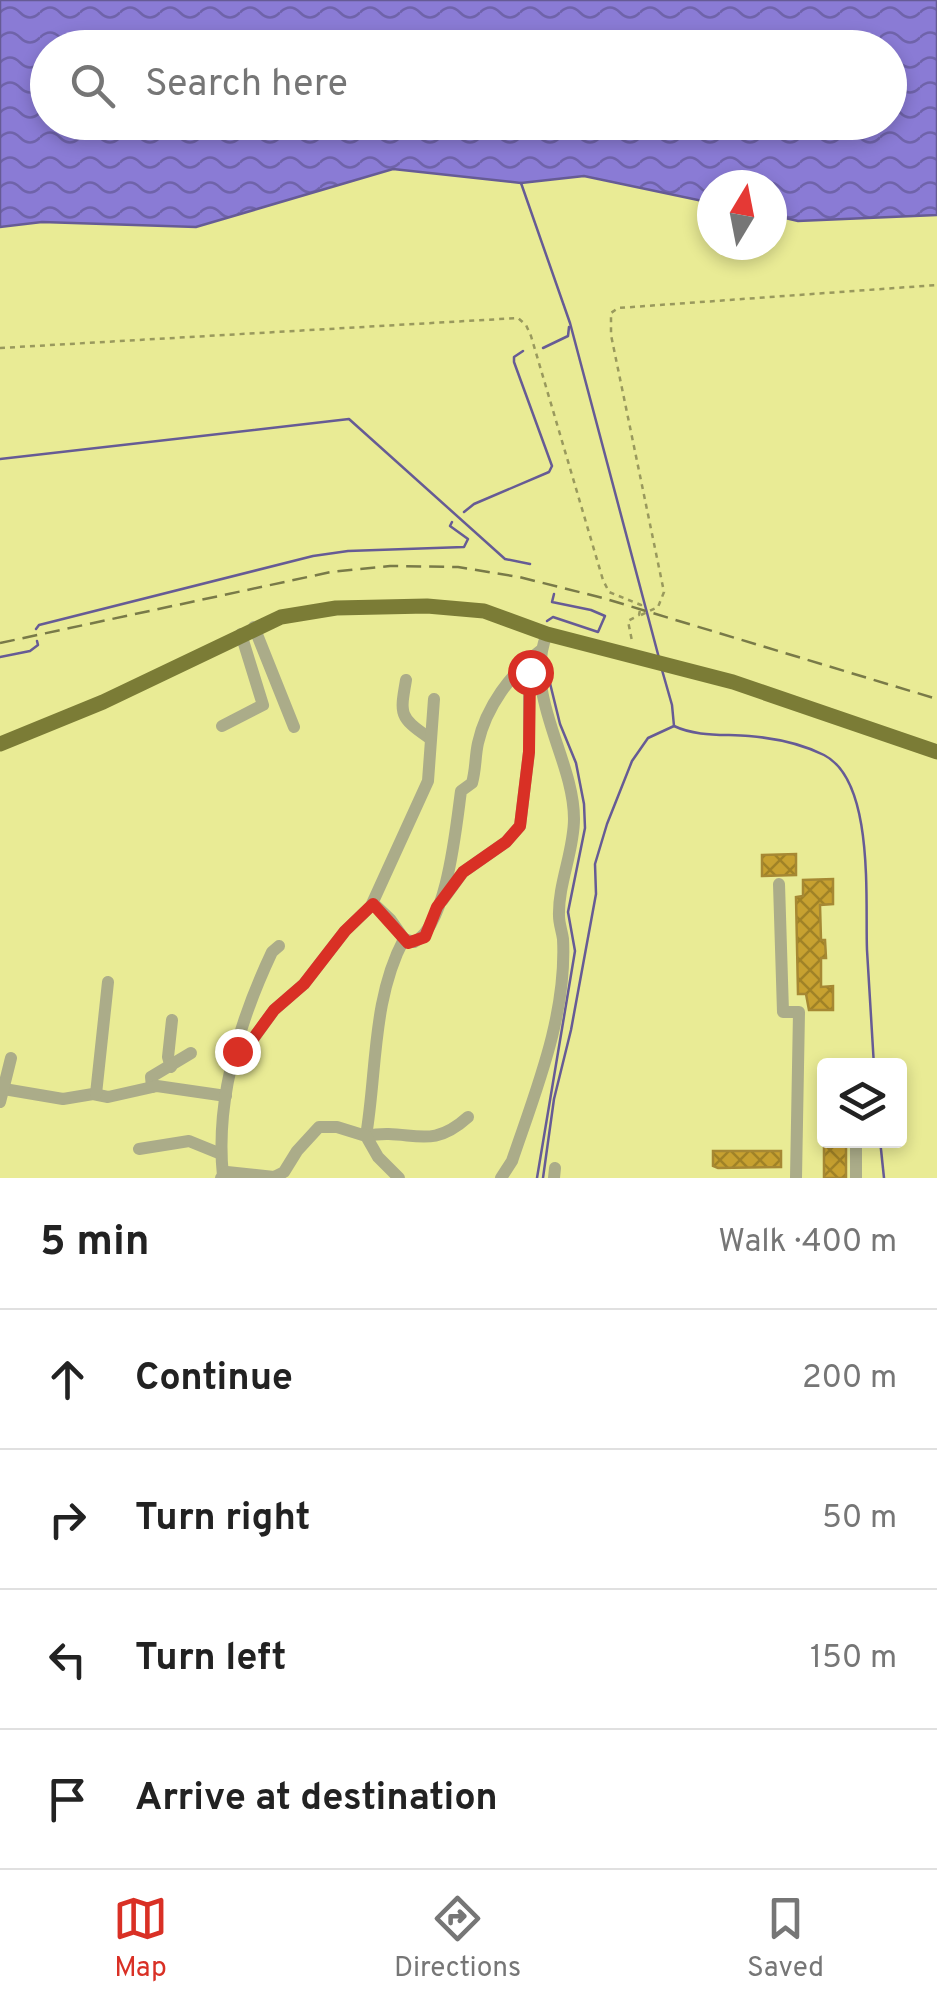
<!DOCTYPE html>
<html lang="en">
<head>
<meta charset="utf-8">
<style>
	body { margin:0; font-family:Overpass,sans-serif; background:#f6f6f6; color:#222 }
	.controls { position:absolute; right:30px; bottom:30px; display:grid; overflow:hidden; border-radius:10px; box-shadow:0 5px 15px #0003 }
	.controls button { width:90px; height:90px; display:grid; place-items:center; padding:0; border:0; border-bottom:2px solid #e0e0e0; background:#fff; color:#222; font:50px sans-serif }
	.compass { position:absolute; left:697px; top:170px; width:90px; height:90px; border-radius:50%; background:#fff; box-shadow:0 5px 15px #0003; rotate:10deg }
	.stop { position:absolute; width:30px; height:30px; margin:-22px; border:8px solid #d93025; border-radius:50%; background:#fff }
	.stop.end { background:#d93025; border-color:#fff; box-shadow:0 2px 10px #0008 }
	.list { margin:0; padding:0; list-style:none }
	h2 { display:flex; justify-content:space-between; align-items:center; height:130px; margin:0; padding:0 40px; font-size:42px }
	h2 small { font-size:32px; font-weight:400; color:#767676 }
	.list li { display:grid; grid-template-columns:65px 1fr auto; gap:30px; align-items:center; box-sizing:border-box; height:140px; padding:0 40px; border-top:2px solid #e0e0e0 }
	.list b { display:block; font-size:38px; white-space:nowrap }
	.list em { font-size:32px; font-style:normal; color:#767676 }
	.icon { flex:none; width:55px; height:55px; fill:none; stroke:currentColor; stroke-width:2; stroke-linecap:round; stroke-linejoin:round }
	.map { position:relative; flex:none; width:937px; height:1178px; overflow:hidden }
	.search { position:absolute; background:#fff; box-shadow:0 5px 15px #0003; left:30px; right:30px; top:30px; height:110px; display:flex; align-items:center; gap:25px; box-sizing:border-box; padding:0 35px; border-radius:55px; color:#767676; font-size:38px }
	.sheet { height:690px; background:#fff }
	nav { display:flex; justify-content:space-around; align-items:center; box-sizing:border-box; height:140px; border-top:2px solid #e0e0e0; background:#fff; font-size:28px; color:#767676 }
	nav a { display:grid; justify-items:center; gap:5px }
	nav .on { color:#d93025 }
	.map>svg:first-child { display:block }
	.water { fill:url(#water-waves); stroke:#665b95; stroke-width:2.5; fill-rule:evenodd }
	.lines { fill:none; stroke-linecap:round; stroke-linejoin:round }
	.stream { stroke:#665b95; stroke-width:2.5 }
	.building { fill:url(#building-cross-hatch); stroke:#a68833; stroke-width:2.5 }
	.path { stroke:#99995d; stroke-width:2.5; stroke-dasharray:5 5; stroke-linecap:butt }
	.minor { stroke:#abac89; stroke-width:12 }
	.major { stroke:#7b7c36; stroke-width:15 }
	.rail { stroke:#797a48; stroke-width:2.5; stroke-dasharray:15 8; stroke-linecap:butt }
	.route { stroke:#d93025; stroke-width:12 }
</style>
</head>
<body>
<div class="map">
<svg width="937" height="1178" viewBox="0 0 937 1178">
	<defs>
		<pattern id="water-waves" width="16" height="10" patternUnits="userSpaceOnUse" patternTransform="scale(2.5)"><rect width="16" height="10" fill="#8a7bd5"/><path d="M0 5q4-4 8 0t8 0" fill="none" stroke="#6f63aa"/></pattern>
		<pattern id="building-cross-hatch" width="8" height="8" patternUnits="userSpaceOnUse" patternTransform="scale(2.5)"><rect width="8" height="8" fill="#c7a130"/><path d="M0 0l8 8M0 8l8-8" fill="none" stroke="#a08226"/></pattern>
	</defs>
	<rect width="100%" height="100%" fill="#e9eb95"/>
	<path class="water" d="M0,0H937V215L798,221L772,215V185H712V203L584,176L521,183L393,169L196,227L42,222L0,227ZM48,48H890V122H48Z"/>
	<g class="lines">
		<g class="stream">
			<polyline points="521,183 570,323 659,658"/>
			<polyline points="543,348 568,336 569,327"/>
			<polyline points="0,459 349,419 505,559 530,564"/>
			<polyline points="464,512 474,504 549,472 552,466 514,362 514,357 523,351"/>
			<polyline points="547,621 553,617 598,632 605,616 591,610 552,602 554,594"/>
			<polyline points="36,629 39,625 313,556 348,551 464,547 468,539 450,526 452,522"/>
			<polyline points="0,657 30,651 38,645 37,641"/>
			<path d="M674,726C697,737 724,734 749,736C773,738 802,744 824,755C875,781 865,901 867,950C869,989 872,1027 874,1066"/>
			<polyline points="880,1140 884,1178"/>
			<polyline points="537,1178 575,951 568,912 585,828 584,804 576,763 560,724 547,671"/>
			<polyline points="543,1178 554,1099 571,1030 596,894 595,864 607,824 632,761 648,738 674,726 672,705 662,670"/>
		</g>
	</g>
	<g class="building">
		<polygon points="796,854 796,875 762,876 762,855"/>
		<polygon points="833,879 833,904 820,905 821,940 825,940 826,958 821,958 821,987 833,986 833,1010 809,1010 806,994 798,994 796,897 803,896 803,880"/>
		<polygon points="828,1140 846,1140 846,1178 824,1178 824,1144"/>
		<polygon points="713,1151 781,1151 781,1167 718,1168 713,1166"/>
	</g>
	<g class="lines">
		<g class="path">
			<polyline points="0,348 518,318 526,325 531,336 603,580 609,592 641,605 639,615 628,621 632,641"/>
			<polyline points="641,615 658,607 664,592 611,335 611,313 618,308 937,285"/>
		</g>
		<g class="minor">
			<polyline points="254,627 294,727"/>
			<path d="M406,680C400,714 399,717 428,737"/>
			<polyline points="222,726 263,705 241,634"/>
			<polyline points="779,884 783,1012 799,1012 796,1178"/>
			<polyline points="442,901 463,872 506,842 520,826 529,752 529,683 539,653"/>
			<path d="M373,903L390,919L404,939C372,999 377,1071 366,1136C411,1127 428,1153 468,1117"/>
			<path d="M404,939L414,942C447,926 456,827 461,791L472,783C476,769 475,756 478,743C486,707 511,673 540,651"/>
			<polyline points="171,1067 168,1057 172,1020"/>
			<polyline points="233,1067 274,1010 304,984 345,931 371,906 428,781 434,699"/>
			<polyline points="152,1087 151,1077 191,1053"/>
			<polyline points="4,1089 63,1099 93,1094 108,1097 157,1086 226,1096"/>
			<polyline points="96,1094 108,982"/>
			<polyline points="0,1102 11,1058"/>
			<polyline points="139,1149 189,1141 221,1154"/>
			<path d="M223,1176C215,1100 240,1020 272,952L279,946"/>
			<polyline points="221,1178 227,1172 274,1177 284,1172 297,1151 319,1127 337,1127 366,1136 378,1157 399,1178"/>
			<path d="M501,1178L512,1161C536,1090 567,1015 563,939C562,931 559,924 559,916C558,884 574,851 574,819C574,758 522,695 547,634"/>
			<polyline points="554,1178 555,1168"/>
			<polyline points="856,1178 856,1140"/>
		</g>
		<polyline class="major" points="0,744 103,702 281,617 336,608 427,606 484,611 547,634 733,682 937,752"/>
		<polyline class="rail" points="0,643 331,572 390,566 458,567 519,577 603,598 937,699"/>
	</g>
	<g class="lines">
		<polyline class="route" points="237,1051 233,1066 274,1010 304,984 345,931 373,904 408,943 425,937 437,907 463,872 506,842 520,826 529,752 530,672"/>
	</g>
</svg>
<div class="controls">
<button><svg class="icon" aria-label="layers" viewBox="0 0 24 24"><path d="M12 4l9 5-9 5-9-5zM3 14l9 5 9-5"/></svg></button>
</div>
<svg class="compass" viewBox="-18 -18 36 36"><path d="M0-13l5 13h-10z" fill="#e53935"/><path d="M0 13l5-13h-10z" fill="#767676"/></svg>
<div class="stop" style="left:530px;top:672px"></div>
<div class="stop end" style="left:237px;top:1051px"></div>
<div class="search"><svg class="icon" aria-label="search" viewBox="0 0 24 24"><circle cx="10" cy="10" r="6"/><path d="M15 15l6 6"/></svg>Search here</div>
</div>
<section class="sheet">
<h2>5 min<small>Walk · 400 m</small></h2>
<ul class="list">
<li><svg class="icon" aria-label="ahead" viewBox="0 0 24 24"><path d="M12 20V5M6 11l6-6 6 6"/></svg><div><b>Continue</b></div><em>200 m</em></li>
<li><svg class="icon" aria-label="right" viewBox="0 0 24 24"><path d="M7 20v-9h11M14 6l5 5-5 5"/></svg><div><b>Turn right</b></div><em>50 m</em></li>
<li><svg class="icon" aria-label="left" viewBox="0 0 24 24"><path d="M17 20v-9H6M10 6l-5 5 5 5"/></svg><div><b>Turn left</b></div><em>150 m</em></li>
<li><svg class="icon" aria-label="arrive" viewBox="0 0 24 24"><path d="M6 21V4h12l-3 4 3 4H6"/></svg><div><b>Arrive at destination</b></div></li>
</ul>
</section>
<nav>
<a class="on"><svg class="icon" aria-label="map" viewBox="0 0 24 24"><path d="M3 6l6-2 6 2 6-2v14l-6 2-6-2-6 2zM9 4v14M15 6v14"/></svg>Map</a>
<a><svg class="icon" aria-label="directions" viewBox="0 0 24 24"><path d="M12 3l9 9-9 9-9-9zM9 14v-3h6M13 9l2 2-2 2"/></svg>Directions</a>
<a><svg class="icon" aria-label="saved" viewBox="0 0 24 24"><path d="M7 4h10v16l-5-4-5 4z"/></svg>Saved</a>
</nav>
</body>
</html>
